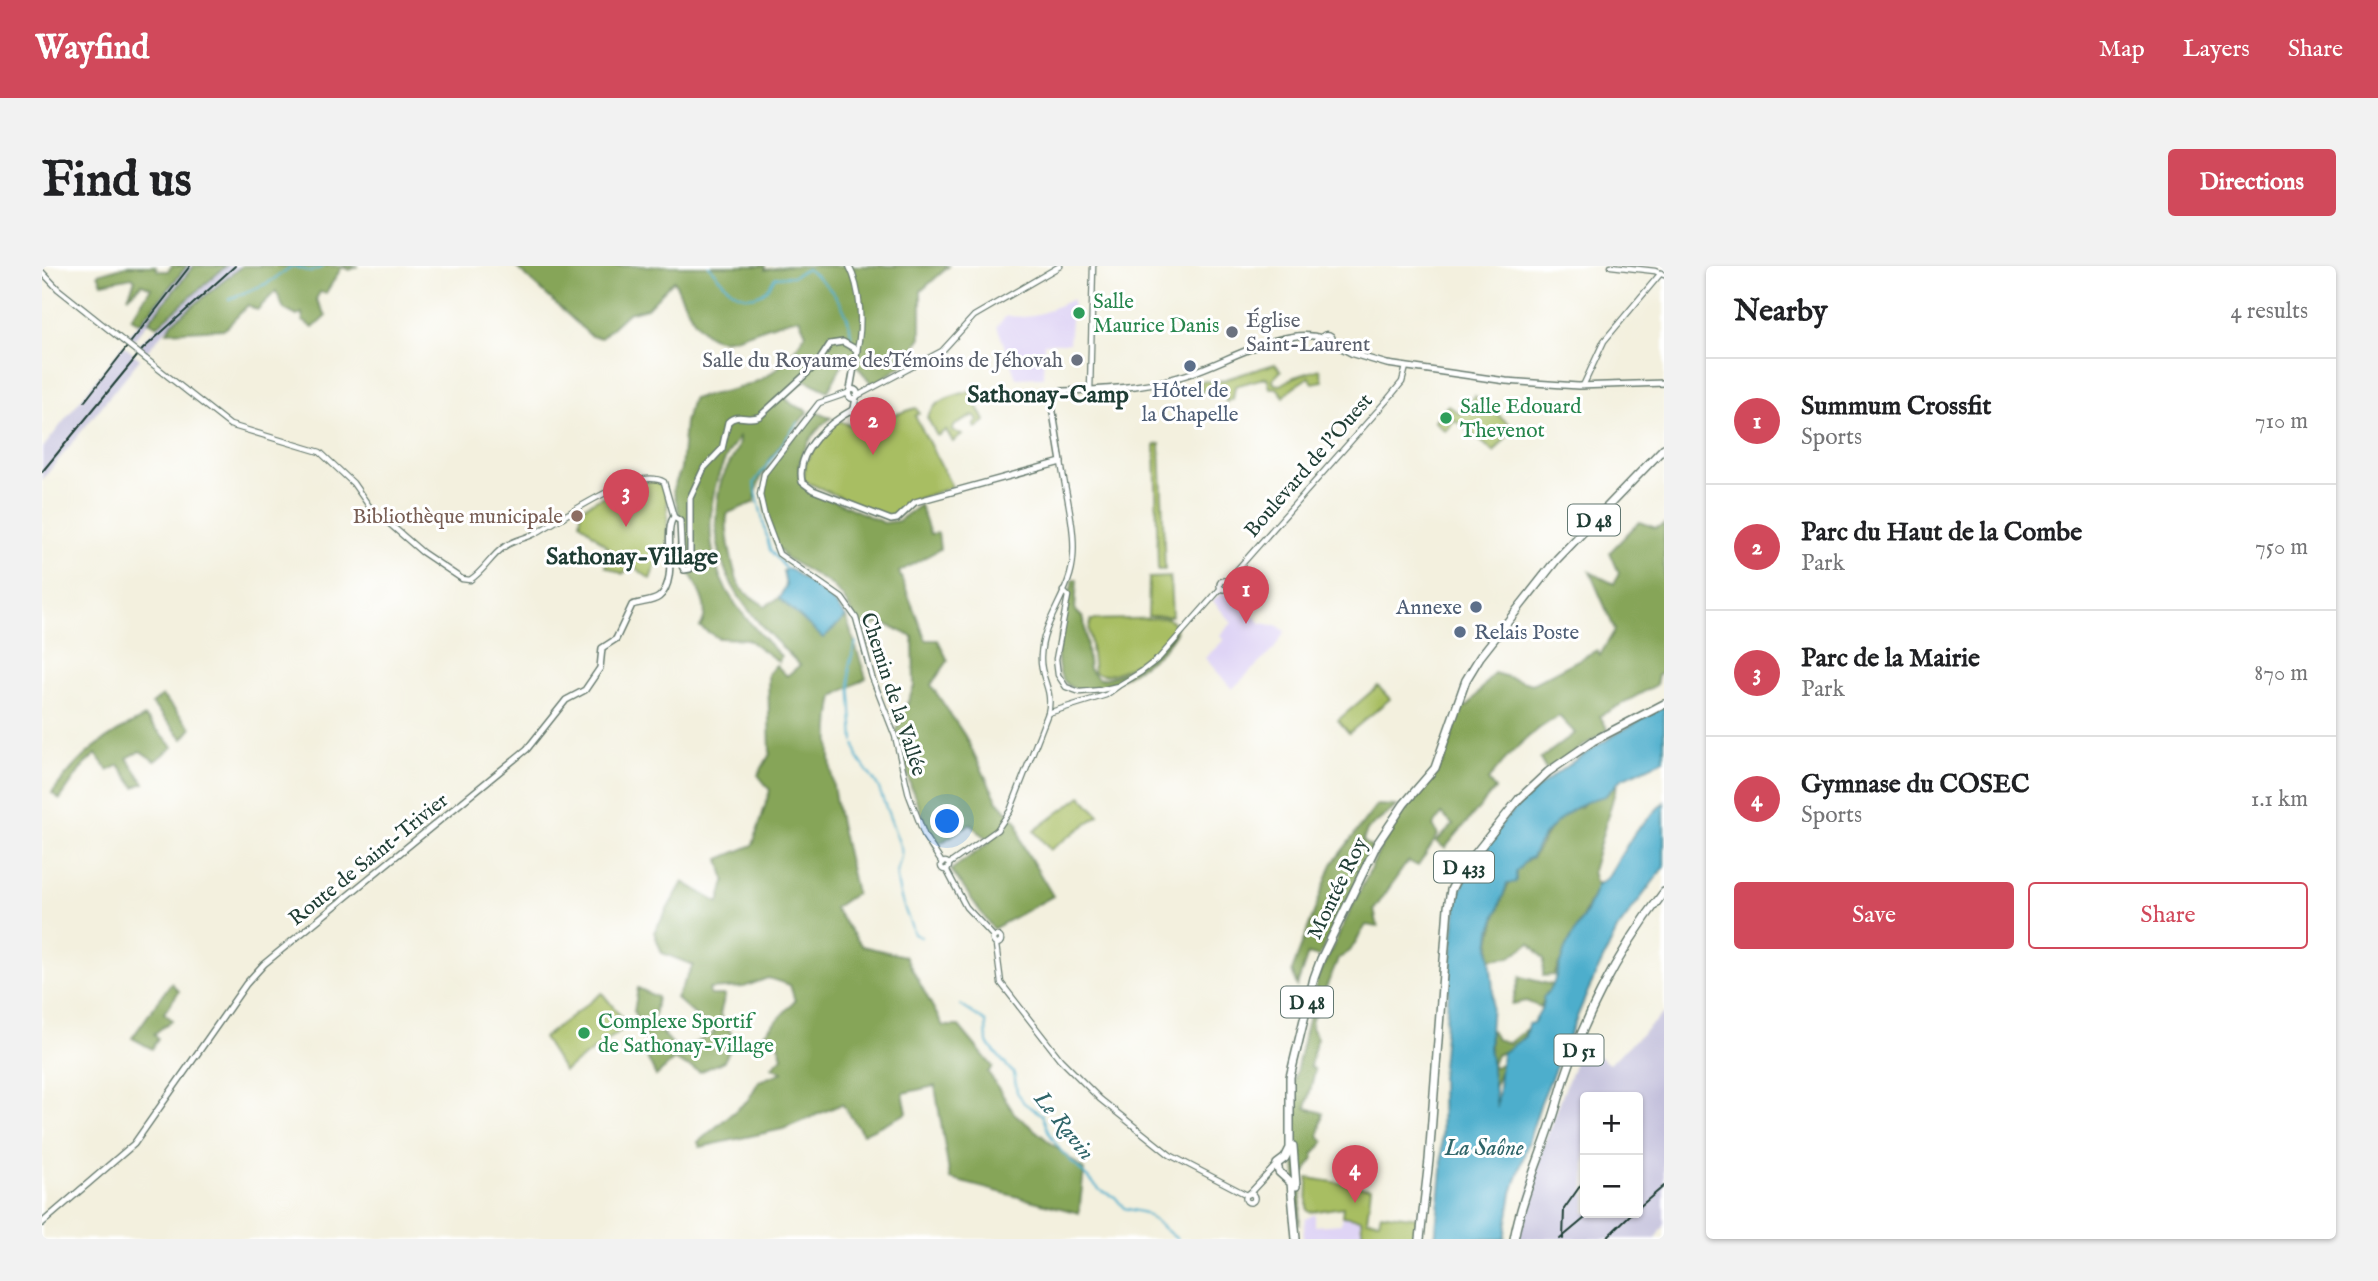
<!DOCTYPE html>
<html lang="en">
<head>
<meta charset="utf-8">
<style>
	body { margin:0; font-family:"IM FELL English",serif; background:#f2f2f2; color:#202124 }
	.controls { position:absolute; right:21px; bottom:21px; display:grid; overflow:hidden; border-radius:7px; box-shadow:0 2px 5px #0004 }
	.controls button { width:63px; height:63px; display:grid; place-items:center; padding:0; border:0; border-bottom:2px solid #e0e0e0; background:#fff; color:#202124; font:35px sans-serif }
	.you { position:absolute; left:906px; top:556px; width:24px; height:24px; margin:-18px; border:5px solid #fff; border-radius:50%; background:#1a73e8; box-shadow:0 0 0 10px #1a73e833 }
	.badge { display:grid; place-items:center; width:46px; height:46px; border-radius:50%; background:#d1495b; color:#fff; font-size:23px; font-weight:700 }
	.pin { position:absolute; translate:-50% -58px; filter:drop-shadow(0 2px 4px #0008) }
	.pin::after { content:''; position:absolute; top:37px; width:24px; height:21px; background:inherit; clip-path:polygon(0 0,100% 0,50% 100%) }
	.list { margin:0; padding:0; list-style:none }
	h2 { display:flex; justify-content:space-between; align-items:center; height:91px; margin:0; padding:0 28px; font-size:30px }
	h2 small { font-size:23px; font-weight:400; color:#757577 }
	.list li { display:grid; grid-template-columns:46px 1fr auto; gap:21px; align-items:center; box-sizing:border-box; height:126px; padding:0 28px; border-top:2px solid #e0e0e0 }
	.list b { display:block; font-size:26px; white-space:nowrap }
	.list p { margin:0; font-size:23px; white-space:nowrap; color:#757577 }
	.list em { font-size:23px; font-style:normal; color:#757577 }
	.actions { display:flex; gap:14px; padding:21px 28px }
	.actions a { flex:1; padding:16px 0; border:2px solid #d1495b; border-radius:7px; text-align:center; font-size:24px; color:#d1495b }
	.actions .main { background:#d1495b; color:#fff }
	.map { position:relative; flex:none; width:1622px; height:973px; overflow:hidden; border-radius:7px }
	header { display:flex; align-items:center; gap:42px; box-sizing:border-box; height:98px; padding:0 35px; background:#d1495b; color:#fff }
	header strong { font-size:33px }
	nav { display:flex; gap:38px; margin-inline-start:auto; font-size:24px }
	.intro { display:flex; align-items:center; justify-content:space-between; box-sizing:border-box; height:168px; padding:0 42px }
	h1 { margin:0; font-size:49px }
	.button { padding:18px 32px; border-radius:7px; background:#d1495b; color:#fff; font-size:24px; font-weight:700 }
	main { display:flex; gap:42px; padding:0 42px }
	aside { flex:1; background:#fff; border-radius:7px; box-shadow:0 2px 5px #0004 }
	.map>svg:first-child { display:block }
	.built { fill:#dfd4f5 }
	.industrial { fill:#c3c0db; fill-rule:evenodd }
	.green { fill:#a8be62; stroke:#647e4b; stroke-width:2 }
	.forest { fill:#86a558; stroke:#527146; stroke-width:2 }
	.water { fill:#4daecc; stroke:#367680; stroke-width:2 }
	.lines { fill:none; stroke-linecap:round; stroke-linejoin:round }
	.stream { stroke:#4daecc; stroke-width:2 }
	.tertiary-casing { stroke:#697c70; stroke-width:7 }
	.secondary-casing { stroke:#697c70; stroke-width:8 }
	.primary-casing { stroke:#697c70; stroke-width:10 }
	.tertiary { stroke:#fff; stroke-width:4.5 }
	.secondary { stroke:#fff; stroke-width:5 }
	.primary { stroke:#fff; stroke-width:7 }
	.rail { stroke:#1f3d34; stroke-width:2 }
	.tertiary-bridge-casing { stroke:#697c70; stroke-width:7; stroke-linecap:butt }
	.tertiary-bridge { stroke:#fff; stroke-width:4.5 }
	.leisure-dot { fill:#2e9e5b; stroke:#fff; stroke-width:2.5 }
	.worship-dot { fill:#6b7280; stroke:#fff; stroke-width:2.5 }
	.service-dot { fill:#5c6f8a; stroke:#fff; stroke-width:2.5 }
	.education-dot { fill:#8d6e63; stroke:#fff; stroke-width:2.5 }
	.labels { text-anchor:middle; stroke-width:6; stroke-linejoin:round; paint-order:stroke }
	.shield { fill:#fff; stroke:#627771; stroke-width:2 }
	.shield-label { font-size:19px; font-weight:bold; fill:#1f3d34 }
	.leisure-label { font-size:21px; fill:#27864d; stroke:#fff; text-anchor:start }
	.worship-label { font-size:21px; fill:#5b616d; stroke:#fff; text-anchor:start }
	.service-label { font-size:21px; fill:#4e5e75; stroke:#fff }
	.street-label { font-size:21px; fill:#1f3d34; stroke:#fff }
	.education-label { font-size:21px; fill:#785e54; stroke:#fff; text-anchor:end }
	.water-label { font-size:23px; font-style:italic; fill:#2f6569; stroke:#fff }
	.quarter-label { font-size:24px; font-weight:bold; fill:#1f3d34; stroke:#fff }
</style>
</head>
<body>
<header>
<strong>Wayfind</strong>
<nav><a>Map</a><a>Layers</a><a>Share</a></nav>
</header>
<div class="intro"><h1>Find us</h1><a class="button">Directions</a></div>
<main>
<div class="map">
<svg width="1622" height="973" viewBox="0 0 1622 973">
	<rect width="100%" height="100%" fill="#fff"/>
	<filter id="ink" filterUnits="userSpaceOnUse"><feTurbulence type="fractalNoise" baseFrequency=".0143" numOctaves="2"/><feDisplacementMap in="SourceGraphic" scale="14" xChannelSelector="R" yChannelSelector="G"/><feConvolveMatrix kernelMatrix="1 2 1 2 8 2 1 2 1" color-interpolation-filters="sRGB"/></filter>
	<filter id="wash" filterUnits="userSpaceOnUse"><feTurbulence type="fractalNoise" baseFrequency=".00686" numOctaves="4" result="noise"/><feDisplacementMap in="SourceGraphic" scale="28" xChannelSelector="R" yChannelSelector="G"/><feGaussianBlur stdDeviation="1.57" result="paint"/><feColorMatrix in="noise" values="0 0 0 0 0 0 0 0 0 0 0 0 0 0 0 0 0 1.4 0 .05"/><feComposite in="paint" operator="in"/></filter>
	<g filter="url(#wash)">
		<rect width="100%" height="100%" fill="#f3f0de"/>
		<g class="built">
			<polygon points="1031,33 1027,77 1002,77 1001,111 974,112 955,60 964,50 982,51 1000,47"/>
			<polygon points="1179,327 1188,328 1219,357 1236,360 1243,365 1232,383 1190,423 1163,392 1182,374 1178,369 1190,357 1171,335"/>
			<polygon points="1273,948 1273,960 1299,958 1300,950 1319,953 1321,973 1261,973 1263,953"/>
		</g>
		<g class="industrial">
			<polygon points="145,0 152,0 90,76 85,71"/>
			<polygon points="184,0 200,0 130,57 104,86 95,80"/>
			<polygon points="81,79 98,93 0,214 0,183"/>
			<path d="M1622,747V960L1614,973H1474L1492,904L1540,778L1567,798ZM1543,831H1596V947H1543Z"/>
		</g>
		<g class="green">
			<polygon points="1233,98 1239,105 1231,113 1232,118 1239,119 1252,111 1278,103 1281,115 1271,117 1267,111 1250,122 1242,131 1235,122 1228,122 1225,111 1193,120 1191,133 1184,136 1183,125 1160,126 1159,115 1174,116"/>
			<path d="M928,125L943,155L934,162L932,159L936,154L932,149L913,159L910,165L920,168L911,176L904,164L895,170L885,151C894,133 910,130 928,125Z"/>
			<polygon points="1433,130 1472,162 1452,186 1413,154 1403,165 1392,155 1406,139 1418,148"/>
			<path d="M874,142L877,147L873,150L910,221L872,234L854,251L847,253L762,215C760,192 779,169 795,154L813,161Z"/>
			<polygon points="1118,178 1123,304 1116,304 1113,179"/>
			<path d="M612,214L622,220L625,227L626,284H619L608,313L591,300L581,308L563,300L569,284L538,256C539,254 539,247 539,245C545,233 600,216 612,214Z"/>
			<polygon points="1128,311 1130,350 1106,350 1107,312"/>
			<path d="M1126,352L1134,359L1133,364C1119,380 1074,419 1052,406L1047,363L1049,354Z"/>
			<polygon points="1336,420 1348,433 1307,467 1296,454"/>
			<polygon points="1039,530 1057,549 1008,584 992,565"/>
			<polygon points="560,727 578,749 583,762 522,805 501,772"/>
			<polygon points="1266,912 1329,922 1325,954 1337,955 1339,947 1378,952 1376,973 1321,973 1319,953 1300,950 1301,941 1268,946 1265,944"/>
		</g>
		<g class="forest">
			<polygon points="84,0 113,0 116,5 126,5 130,0 145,0 98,57 89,52 109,22 100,18 86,31 93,14 90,11 60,17 56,8"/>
			<polygon points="152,0 184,0 115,60 107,55"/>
			<polygon points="200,0 316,0 308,4 300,1 284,27 278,26 274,33 284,50 271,62 261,55 260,47 255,50 242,43 234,25 215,44 206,39 183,63 125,66 130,57"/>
			<path d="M473,0H723V4L744,0H907L879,25V71L862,98L831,119L814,99L802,96L786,125L763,114L741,130L751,139L766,145C745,173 715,200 713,236L686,247C681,258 692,314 700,323C706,330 716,335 723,340L737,332L781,372L804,351L824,412L792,430C778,497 800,562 814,627L792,642L820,680L863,690L901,760H917L951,801L946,806L972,847L1042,904L1037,947L908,913L893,820L861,827L865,847L821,868L800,838L741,863L658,881L656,876L706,834L717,815L741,806L730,801L740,791L736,776H722L718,772L753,735L748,719L726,712L702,721L667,723L668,729H683L678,748L693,774L682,795L658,806L632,794L614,810L602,785L607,781L592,746L596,722L615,731L611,757L637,785L673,767L634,732L651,699L620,687L612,666L641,616L677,637L683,615L677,593L711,579L728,524L716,509L728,488L726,408L734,399L745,410L758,399C702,344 661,303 678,219C681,204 699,184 697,171C663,216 658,285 690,333C704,354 721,372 739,390L737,396L705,373L676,372L658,361C670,343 656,324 648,307L651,297L640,295L642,267L631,223L639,203L643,156L650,133C706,120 732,119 764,67L757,52C683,67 671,107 632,14L605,42L586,47L559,72L549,70Z"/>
			<path d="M771,145L789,152C770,165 747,199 762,221L842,257L856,255L878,239L888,268L896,267L898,283L857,306L884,374H896L906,395L889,419L923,470L955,534L976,557L980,578L1011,630L951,663L909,604L948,576L928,558L893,581L869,521L854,466L872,420L871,371L841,357L819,362L801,331L788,318L744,292L734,280L723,242V207Z"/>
			<path d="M1597,256L1614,262L1622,258V405L1616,409L1614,419L1558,450L1566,464L1504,504L1498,493L1533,467L1517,450C1490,464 1464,490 1446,515L1453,523L1403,582L1394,576L1411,559L1400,548L1391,560L1396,569L1376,600L1366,595L1332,644L1336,661L1324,659L1308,685L1296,693L1270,754L1269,762L1275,772L1268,800L1273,804L1264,842L1281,847L1277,870L1282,876L1271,889L1272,892L1261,910L1257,960L1250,844L1252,815L1275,714L1339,581L1365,541L1401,497L1419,441L1426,440L1452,407L1490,418L1555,384L1558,389L1573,364L1548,306L1572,318L1577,307L1568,286Z"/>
			<path d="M1031,313H1035L1033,344L1042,353L1047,403L1057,413C1087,411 1115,386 1135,365C1130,372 1125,381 1118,386C1099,403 1029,451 1017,404C1011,377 1026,339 1031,313Z"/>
			<polygon points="120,430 150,462 141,473 110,438"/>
			<path d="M103,451L131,481L113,495L98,485L85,492L102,517L93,521L77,499L66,505L54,488L41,500L18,533L10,527C38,489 61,471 103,451Z"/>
			<path d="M1576,515L1550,605L1553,617H1557L1512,709L1501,710L1502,693L1488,677L1468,691L1448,693C1445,669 1466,598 1491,591L1512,557L1529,544L1539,541L1546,533L1556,532L1571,522Z"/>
			<polygon points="1335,539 1355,540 1325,564 1321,575 1331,582 1277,691 1266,688 1255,720 1250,705 1290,598"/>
			<polygon points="1478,711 1511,719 1498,741 1484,735 1470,738"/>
			<polygon points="129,717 137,725 122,747 130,754 112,768 116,773 110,783 90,772"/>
			<path d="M1448,763L1454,773L1467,777L1484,763C1483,777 1464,785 1454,789L1450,799L1453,801L1458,798L1460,801L1452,822L1448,805Z"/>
		</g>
		<g class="water">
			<polygon points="748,303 789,333 804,351 781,372 737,332 744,320 741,305"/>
			<path d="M1622,441V494L1579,513L1563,530C1535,535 1501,562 1490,591L1485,593L1474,606V616L1465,618L1449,664L1447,682L1451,723L1447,781L1455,842L1460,787L1483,771L1486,758L1492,757L1502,737L1501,732L1511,719L1523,683L1544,646L1555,619L1565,612L1593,566L1622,536V601L1575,664L1546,725L1499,836L1470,927L1462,973H1393L1400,905L1399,812L1414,640C1436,547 1543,484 1622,441Z"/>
		</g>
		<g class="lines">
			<g class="stream">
				<path d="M667,0C680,15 696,39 719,28C726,25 729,16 734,11L751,10L765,3C787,18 808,43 809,70"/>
				<polyline points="187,33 226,17 251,0 269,6 282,0"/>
				<polyline points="745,304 728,284 712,217 756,156"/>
				<polyline points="812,475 807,400 814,376"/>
				<path d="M813,479L816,492L836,520L859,582C861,592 855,599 855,609C855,628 866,650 872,668L879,671"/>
				<polyline points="918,739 944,756 945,777 972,808 975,826 982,837 1000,849 1007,867 1019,885 1059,925 1073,931 1082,942 1103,947 1135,973"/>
			</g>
		</g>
	</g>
	<g filter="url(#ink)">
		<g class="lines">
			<g class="tertiary-casing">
				<g id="tertiary">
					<path d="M807,0C819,23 821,60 815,84"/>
					<polyline points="1569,0 1613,5 1622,9"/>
					<polyline points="0,6 16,23 80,74"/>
					<path d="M104,93L188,159L278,186L311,217L327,240L380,286L420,313L428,314C442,305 449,290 462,281C471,274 482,273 492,268C518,255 593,199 622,216L632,251"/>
					<polyline points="1541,120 1562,75 1619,7"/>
					<polyline points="1048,125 1051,0"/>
					<polyline points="806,127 777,137 722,208 718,229 723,251 737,288 800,332 814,352 830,411 853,470 867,529 883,571 900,597"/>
					<polyline points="815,130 900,85 932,50 1018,0"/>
					<circle cx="1182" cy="319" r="4.5"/>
					<polyline points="1185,315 1346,133 1360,116 1364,101"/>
					<polyline points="1021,325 1026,330 1014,393 1016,409 1024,421 1038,426 1059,424 1076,420 1099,406 1117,392 1179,322"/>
					<polyline points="1006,447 1064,429 1075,421"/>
					<circle cx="903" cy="600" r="4"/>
					<path d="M907,598L955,564L968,545L1006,447C1012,422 997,412 999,390C1000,360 1020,337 1028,309C1038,275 1024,231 1019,196"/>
					<polyline points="904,603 924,641 952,671"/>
					<circle cx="955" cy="674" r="4"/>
					<polyline points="954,679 959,717 1018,793 1058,833 1128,889 1205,929"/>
					<circle cx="1208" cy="932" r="4.5"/>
					<polyline points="1207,928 1235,898"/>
				</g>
			</g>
			<g class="secondary-casing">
				<g id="secondary">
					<circle cx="1285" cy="74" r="5.5"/>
					<polyline points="1290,77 1311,88 1345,98 1464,115 1536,120 1622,117"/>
					<circle cx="811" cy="128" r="4.5"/>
					<path d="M814,131L812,143C788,156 753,184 760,216L771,224L849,254L855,253L873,236L1019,196L1009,134L1020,125C1059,124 1099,122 1137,111C1177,101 1240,59 1280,72"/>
					<path d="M0,957L92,878L204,718L222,698L485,483L524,434L543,424L558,402L560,382L574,373L590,339C598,336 611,336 617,331C638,314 620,264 632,251L638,255L640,300L642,304L648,303V232L662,202L680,183L686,156C696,146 707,156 718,150L775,98L788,78L801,76L815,84L808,124"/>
				</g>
			</g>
			<g class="primary-casing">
				<g id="primary">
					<polyline points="1251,880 1254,920"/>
					<polyline points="1254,973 1249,917 1237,906 1235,898 1243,892 1248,882 1248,811 1272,712 1279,693 1335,578 1362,538 1393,502 1424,414 1438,391 1515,293 1622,182"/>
					<polyline points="1378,973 1387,894 1406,641 1409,624 1417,608 1477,533 1506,506 1551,475 1622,438"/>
					<path d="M1472,973C1481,925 1503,882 1516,835C1536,761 1575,687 1622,626"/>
				</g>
			</g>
			<use href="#tertiary" class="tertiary"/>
			<use href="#secondary" class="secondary"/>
			<use href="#primary" class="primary"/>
			<g class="rail">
				<polyline points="43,135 148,0"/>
				<polyline points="0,206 101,83 193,0"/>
				<polyline points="1596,942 1622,920"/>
				<polyline points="1518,973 1549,947"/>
				<polyline points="1521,973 1522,943 1543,913"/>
				<polyline points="1563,973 1590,947"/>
			</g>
			<g class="tertiary-bridge-casing">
				<polyline id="tertiary-bridge" points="80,74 104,93"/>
			</g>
			<use href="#tertiary-bridge" class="tertiary-bridge"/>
		</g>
	</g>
	<g class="leisure-dot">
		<circle cx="1037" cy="47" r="7"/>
		<circle cx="1404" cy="152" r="7"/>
		<circle cx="542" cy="767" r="7"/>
	</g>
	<g class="worship-dot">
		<circle cx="1190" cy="66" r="7"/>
		<circle cx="1035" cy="94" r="7"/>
	</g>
	<g class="service-dot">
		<circle cx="1148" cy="100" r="7"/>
		<circle cx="1434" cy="341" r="7"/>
		<circle cx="1418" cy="366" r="7"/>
	</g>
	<circle class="education-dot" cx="535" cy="250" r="7"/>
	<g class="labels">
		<g class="shield">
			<rect x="1526" y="238.5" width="52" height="31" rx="5"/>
			<rect x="1392" y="585.5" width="60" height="31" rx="5"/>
			<rect x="1239" y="720.5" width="52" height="31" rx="5"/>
			<rect x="1512.5" y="768.5" width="49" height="31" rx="5"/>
		</g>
		<g class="shield-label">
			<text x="1552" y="261">D 48</text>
			<text x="1422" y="608">D 433</text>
			<text x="1265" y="743">D 48</text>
			<text x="1537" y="791">D 51</text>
		</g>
		<g class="leisure-label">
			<text x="1051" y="42">Salle<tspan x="1051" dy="24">Maurice Danis</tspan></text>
			<text x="1418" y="147">Salle Edouard<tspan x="1418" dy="24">Thevenot</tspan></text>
			<text x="556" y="762">Complexe Sportif<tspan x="556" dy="24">de Sathonay-Village</tspan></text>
		</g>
		<g class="worship-label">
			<text x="1204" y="61">Église<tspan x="1204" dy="24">Saint-Laurent</tspan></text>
			<text x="1021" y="101" text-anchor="end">Salle du Royaume desTémoins de Jéhovah</text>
		</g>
		<g class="service-label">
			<text x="1148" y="131">Hôtel de<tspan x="1148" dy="24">la Chapelle</tspan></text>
			<text x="1420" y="348" text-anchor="end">Annexe</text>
			<text x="1432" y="373" text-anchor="start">Relais Poste</text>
		</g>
		<g class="street-label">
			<text transform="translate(1266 199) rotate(-49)" y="7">Boulevard de l'Ouest</text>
			<text transform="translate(852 428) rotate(72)" y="7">Chemin de la Vallée</text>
			<text transform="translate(326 593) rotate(-39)" y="7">Route de Saint-Trivier</text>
			<text transform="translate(1295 622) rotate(-64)" y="7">Montée Roy</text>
		</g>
		<g class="education-label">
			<text x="521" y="257">Bibliothèque municipale</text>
		</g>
		<g class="water-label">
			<text transform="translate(1023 859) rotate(51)" y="8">Le Ravin</text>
			<text x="1442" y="889">La Saône</text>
		</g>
		<g class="quarter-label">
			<text x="1006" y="136">Sathonay-Camp</text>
			<text x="590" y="298">Sathonay-Village</text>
		</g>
	</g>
</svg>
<div class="controls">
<button>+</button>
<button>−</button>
</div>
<div class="you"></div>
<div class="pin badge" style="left:1204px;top:358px">1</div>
<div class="pin badge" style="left:831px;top:189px">2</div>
<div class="pin badge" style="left:584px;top:261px">3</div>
<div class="pin badge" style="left:1313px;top:937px">4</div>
</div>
<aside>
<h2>Nearby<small>4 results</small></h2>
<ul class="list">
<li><span class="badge">1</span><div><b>Summum Crossfit</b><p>Sports</p></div><em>710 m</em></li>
<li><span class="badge">2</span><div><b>Parc du Haut de la Combe</b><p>Park</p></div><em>750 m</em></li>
<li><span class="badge">3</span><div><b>Parc de la Mairie</b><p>Park</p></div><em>870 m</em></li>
<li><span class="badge">4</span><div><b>Gymnase du COSEC</b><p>Sports</p></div><em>1.1 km</em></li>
</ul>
<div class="actions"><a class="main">Save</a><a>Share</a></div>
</aside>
</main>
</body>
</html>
